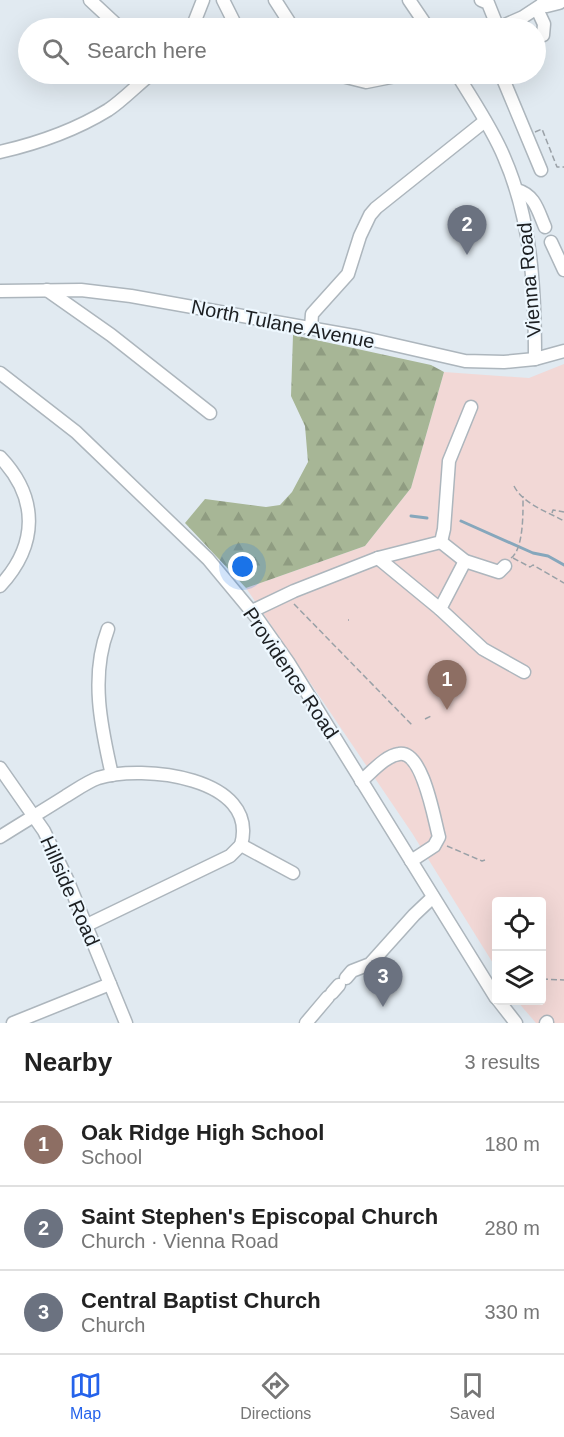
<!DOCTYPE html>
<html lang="en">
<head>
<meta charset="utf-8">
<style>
	body { margin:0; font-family:Helvetica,sans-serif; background:#f2f2f2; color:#222 }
	.controls { position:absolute; right:18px; bottom:18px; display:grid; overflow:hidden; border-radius:6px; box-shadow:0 6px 24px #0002 }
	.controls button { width:54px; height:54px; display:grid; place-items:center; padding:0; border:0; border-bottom:2px solid #e0e0e0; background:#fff; color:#222; font:30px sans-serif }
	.you { position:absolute; left:243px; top:567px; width:21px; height:21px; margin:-15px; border:4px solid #fff; border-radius:50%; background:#1a73e8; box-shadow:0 0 0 9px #1a73e833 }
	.badge { display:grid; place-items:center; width:39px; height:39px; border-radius:50%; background:#2563eb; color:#fff; font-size:20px; font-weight:700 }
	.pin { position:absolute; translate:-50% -50px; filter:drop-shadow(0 2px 3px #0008) }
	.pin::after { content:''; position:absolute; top:32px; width:21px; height:18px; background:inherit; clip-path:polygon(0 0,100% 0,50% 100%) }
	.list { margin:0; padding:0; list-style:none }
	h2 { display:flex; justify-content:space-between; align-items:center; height:78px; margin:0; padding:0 24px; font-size:26px }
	h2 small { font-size:20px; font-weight:400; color:#767676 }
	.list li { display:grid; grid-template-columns:39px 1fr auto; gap:18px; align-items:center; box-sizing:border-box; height:84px; padding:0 24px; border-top:2px solid #e0e0e0 }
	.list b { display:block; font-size:22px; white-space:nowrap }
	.list p { margin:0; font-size:20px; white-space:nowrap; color:#767676 }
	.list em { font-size:20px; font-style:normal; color:#767676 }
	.icon { flex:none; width:33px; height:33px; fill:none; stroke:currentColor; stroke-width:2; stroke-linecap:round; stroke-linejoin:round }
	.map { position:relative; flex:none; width:564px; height:1023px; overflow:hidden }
	.search { position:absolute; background:#fff; box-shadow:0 6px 24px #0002; left:18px; right:18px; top:18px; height:66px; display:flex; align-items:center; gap:15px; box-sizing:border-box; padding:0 21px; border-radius:33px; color:#767676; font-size:22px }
	.sheet { height:330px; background:#fff }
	nav { display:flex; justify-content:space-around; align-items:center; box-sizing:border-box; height:84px; border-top:2px solid #e0e0e0; background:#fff; font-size:16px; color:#767676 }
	nav a { display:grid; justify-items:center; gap:3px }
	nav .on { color:#2563eb }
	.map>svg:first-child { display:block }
	.education { fill:#f2d8d6 }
	.forest { fill:url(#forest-firs) }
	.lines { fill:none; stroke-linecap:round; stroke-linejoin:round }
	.stream { stroke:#86a7bc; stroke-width:3 }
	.minor-casing { stroke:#adb6bd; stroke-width:15 }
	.highway-casing { stroke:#adb6bd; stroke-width:21 }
	.path { stroke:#9aa1a7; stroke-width:1.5; stroke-dasharray:6 3; stroke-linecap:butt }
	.minor { stroke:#fff; stroke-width:12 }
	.highway { stroke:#fff; stroke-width:18 }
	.labels { text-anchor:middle; stroke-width:4.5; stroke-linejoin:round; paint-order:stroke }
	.street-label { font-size:20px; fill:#1c1f22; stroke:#eef8ff }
</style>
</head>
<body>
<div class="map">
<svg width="564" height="1023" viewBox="0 0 564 1023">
	<defs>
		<pattern id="forest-firs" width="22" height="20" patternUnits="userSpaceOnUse" patternTransform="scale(1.5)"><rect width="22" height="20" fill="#a7b696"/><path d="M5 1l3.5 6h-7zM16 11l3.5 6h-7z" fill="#8f9c81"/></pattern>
	</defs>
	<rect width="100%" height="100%" fill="#e1eaf1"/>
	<polygon class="education" points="564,364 564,1023 536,1023 517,1001 542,1000 542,902 496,902 496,968 412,833 246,588 365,546 411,488 444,372 529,378"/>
	<polygon class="forest" points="293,335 431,365 444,372 411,488 365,546 246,588 185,523 205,499 266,507 280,505 292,492 308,462 305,426 291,396"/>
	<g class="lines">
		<g class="stream">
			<polyline points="411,516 427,518"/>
			<polyline points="461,521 533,553 548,556 564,565"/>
		</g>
		<g class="minor-casing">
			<g id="minor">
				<polyline points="90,0 120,28"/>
				<polyline points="223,0 237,28"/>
				<polyline points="275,0 293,28"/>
				<polyline points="409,0 428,28"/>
				<polyline points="481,0 488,3 498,28"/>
				<polyline points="192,28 203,0"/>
				<polyline points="498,28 523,17 549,0"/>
				<polyline points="536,38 543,35 544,24 537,9"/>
				<polyline points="334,74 366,82 406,74"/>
				<path d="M457,74C473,101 492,128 504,157C532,221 535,290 535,359"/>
				<polyline points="501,74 541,170"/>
				<path d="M0,152C39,143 74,131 108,110C123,100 137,85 151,74"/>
				<path d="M517,190C535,195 538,211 545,227"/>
				<polyline points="551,242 564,270"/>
				<polyline points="47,290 111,335 210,413"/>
				<polyline points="0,291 81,290 131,296 360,337 465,361 504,362 535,359 564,351"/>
				<polyline points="311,328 312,314 348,274 360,236 370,215 376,208 485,121"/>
				<polyline points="0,373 76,432 208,559 257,618 288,662 496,998"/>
				<path d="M0,457C39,498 38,545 0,586"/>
				<polyline points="441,542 465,561 499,572 505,566"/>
				<polyline points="378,558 440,609 465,561"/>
				<polyline points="440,609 483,649 524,672"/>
				<polyline points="252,611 294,591 378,558 441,542 444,529 449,461 471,407"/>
				<path d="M108,629C90,676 101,727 112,775"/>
				<polyline points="0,768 44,831 67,879 126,1023"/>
				<path d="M361,781C372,772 385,756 399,754C423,750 434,819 439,837L434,846L411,861"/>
				<path d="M0,837C22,823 44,810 66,796C76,790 87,782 98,778C142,764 260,777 241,845"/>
				<polyline points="241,845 293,873"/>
				<polyline points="87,925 230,856 241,845"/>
				<polyline points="346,978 352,971 370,964 414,915 433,897"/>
				<polyline points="332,993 339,985"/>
				<polyline points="498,1000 516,1023"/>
				<polyline points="13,1023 110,984"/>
				<polyline points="306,1023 328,997"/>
				<polyline points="546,1023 547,1022"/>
			</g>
		</g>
		<g class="highway-casing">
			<polyline id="highway" points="546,3 558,0"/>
		</g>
		<g class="path">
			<polyline points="535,132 542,129 557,167 564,167"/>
			<path d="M514,486C523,504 548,512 564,521"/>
			<polyline points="552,513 553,510 564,512"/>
			<path d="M511,558C524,549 523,511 523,496"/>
			<polyline points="513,558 530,567 533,565 564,583"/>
			<polyline points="294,604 413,726"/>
			<polyline points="348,620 349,620"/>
			<polyline points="425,719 431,716"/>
			<polyline points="447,846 482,861 485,860"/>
			<polyline points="542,979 564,980"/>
		</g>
		<use href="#minor" class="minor"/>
		<use href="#highway" class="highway"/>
	</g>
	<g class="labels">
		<g class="street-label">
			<text transform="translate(529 280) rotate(-95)" y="7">Vienna Road</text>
			<text transform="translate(283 324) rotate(11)" y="7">North Tulane Avenue</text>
			<text transform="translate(291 673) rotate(56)" y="7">Providence Road</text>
			<text transform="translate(70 891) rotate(66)" y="7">Hillside Road</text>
		</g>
	</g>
</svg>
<div class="controls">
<button><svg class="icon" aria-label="locate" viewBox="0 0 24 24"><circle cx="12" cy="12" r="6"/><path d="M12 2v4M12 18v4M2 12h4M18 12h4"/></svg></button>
<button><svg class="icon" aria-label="layers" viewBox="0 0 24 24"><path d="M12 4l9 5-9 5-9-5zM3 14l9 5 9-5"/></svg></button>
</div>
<div class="you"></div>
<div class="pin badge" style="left:447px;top:710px;background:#8d6e63">1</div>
<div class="pin badge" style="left:467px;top:255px;background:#6b7280">2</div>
<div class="pin badge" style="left:383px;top:1007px;background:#6b7280">3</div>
<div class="search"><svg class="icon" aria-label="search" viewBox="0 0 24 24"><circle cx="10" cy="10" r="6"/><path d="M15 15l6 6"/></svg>Search here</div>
</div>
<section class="sheet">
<h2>Nearby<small>3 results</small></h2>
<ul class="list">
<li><span class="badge" style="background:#8d6e63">1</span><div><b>Oak Ridge High School</b><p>School</p></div><em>180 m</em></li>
<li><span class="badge" style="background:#6b7280">2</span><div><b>Saint Stephen's Episcopal Church</b><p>Church · Vienna Road</p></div><em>280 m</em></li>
<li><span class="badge" style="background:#6b7280">3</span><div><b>Central Baptist Church</b><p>Church</p></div><em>330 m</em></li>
</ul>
</section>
<nav>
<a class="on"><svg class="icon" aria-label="map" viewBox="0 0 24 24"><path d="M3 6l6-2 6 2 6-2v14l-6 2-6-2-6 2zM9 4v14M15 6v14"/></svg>Map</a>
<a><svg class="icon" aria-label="directions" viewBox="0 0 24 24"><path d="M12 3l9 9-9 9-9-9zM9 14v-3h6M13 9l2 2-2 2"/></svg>Directions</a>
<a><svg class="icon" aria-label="saved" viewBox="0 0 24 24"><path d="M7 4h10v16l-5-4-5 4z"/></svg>Saved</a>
</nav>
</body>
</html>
